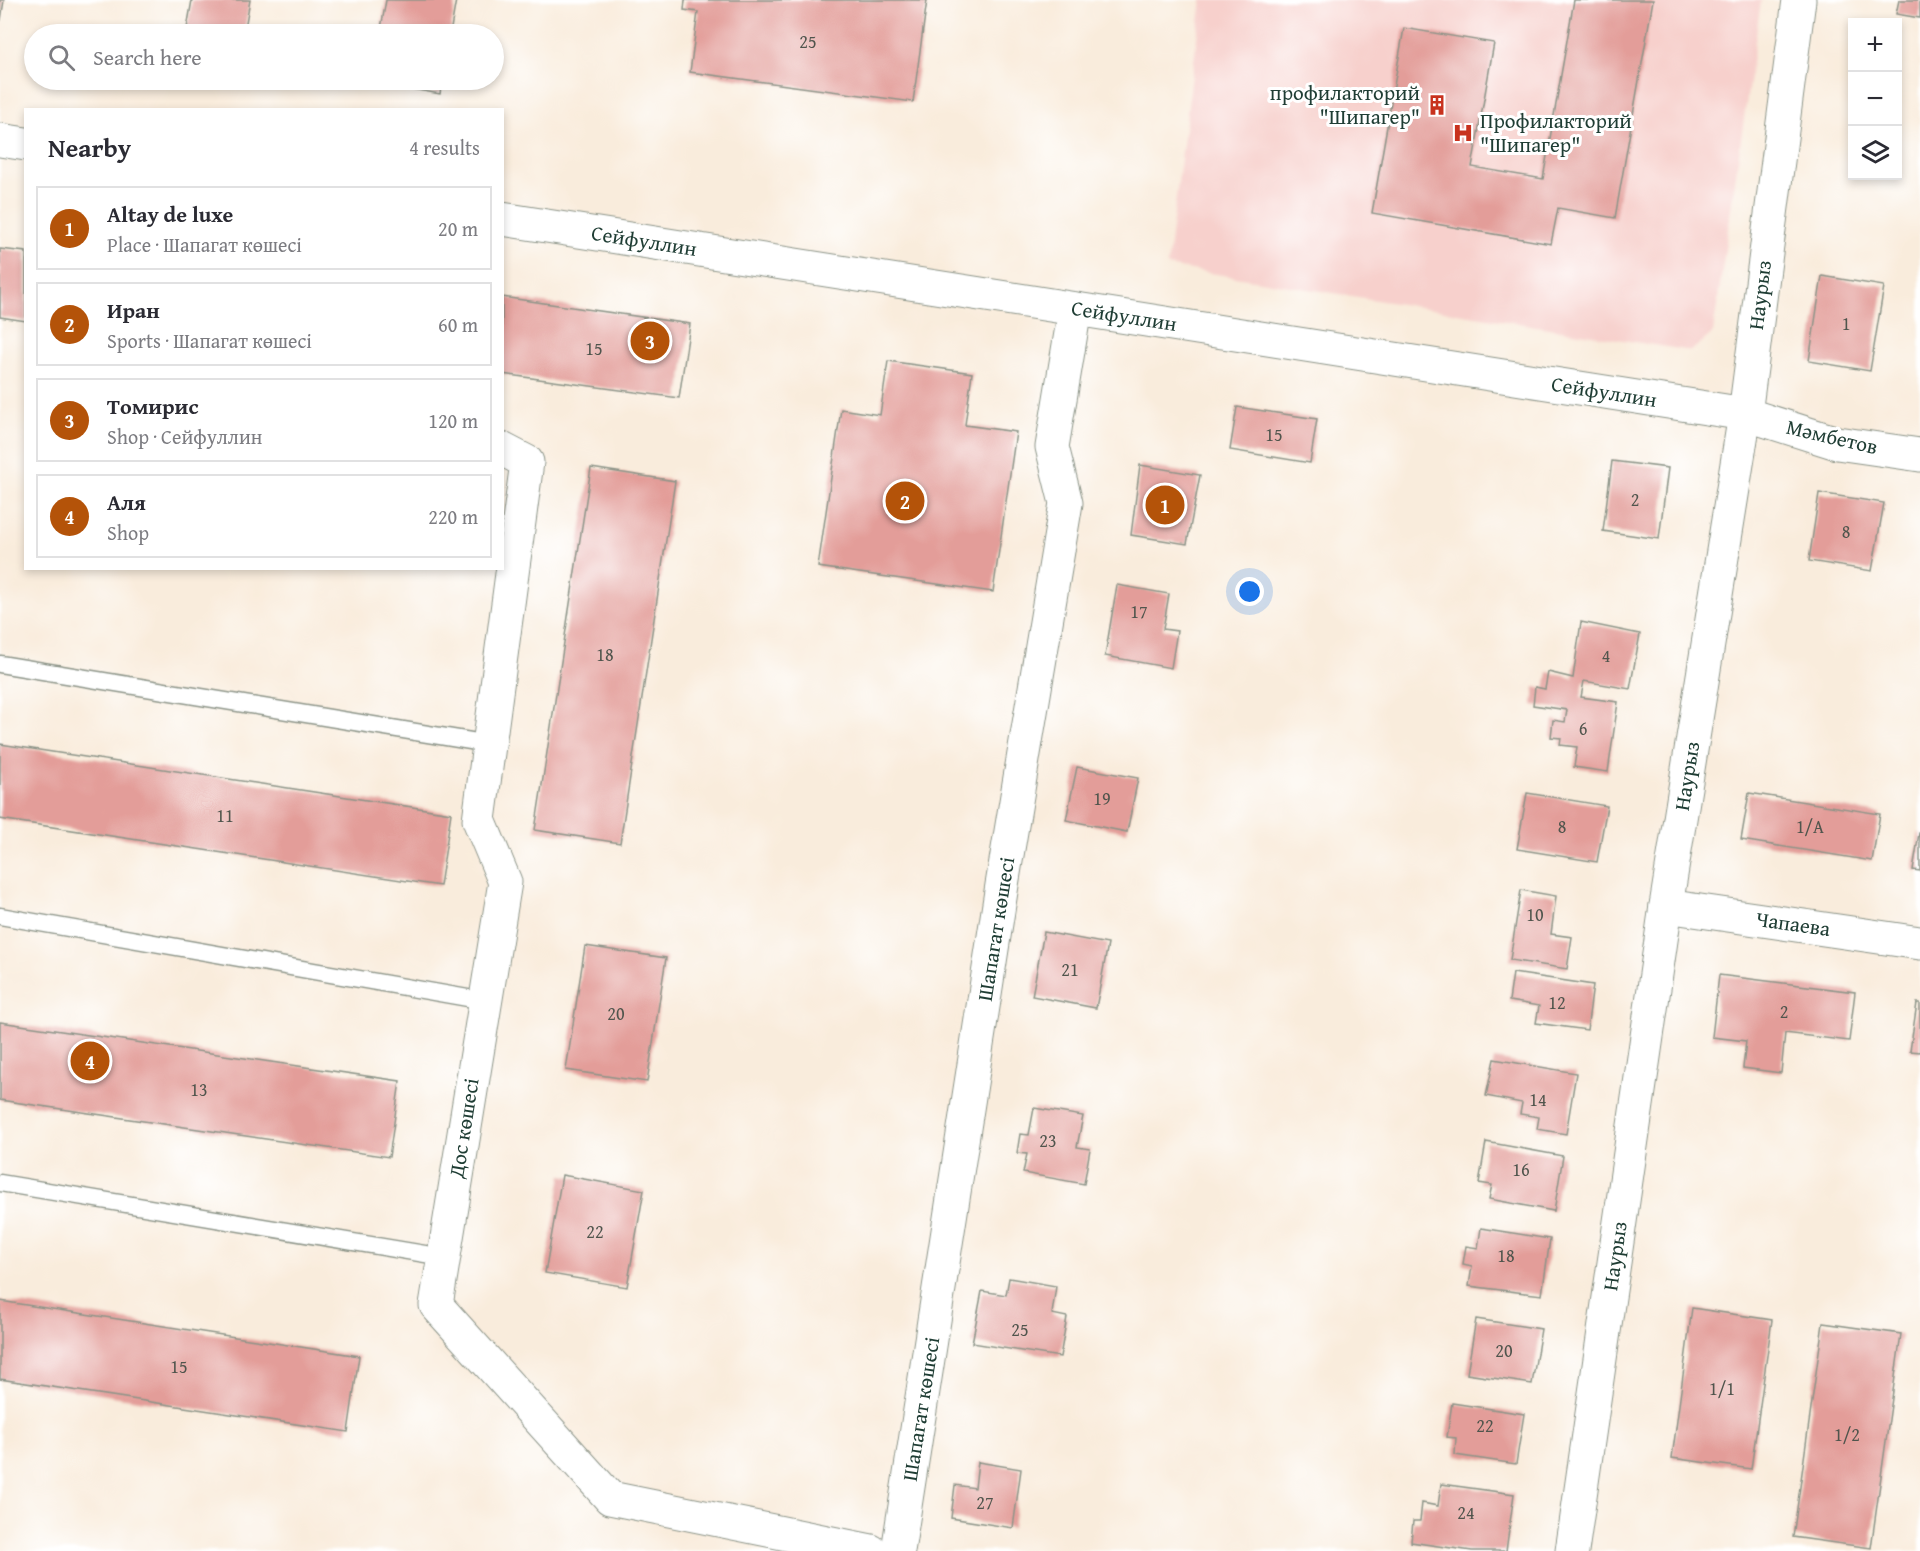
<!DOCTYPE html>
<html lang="en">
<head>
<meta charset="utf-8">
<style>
	body { margin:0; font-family:"Gentium Book Plus",serif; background:#f2f2f3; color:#2b2b33 }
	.controls { position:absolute; right:18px; top:18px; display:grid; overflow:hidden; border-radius:0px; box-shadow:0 3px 9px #0003 }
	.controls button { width:54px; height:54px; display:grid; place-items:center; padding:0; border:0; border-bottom:2px solid #e1e1e2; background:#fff; color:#2b2b33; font:30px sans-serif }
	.you { position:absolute; left:1250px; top:592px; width:21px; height:21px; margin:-15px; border:4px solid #fff; border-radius:50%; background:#1a73e8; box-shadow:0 0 0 9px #1a73e833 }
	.badge { display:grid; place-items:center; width:39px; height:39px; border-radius:50%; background:#b45309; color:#fff; font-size:20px; font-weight:700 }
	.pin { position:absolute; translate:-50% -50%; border:3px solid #fff; box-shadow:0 2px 6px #0006 }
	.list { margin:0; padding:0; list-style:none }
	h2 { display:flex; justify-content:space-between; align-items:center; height:78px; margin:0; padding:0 24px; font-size:26px }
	h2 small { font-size:20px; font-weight:400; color:#7c7c81 }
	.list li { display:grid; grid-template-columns:39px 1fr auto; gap:18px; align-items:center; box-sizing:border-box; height:84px; margin:0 12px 12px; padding:0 12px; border:2px solid #e1e1e2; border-radius:0px }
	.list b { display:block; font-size:22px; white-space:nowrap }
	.list p { margin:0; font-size:20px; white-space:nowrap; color:#7c7c81 }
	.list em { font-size:20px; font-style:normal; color:#7c7c81 }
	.icon { flex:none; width:33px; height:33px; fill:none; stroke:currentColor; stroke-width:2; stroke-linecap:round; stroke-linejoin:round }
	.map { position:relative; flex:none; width:1920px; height:1551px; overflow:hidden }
	.search { position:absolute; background:#fff; box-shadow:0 3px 9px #0003; left:24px; top:24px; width:480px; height:66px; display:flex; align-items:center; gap:15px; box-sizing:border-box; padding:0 21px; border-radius:33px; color:#7c7c81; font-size:22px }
	.panel { position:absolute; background:#fff; box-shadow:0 3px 9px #0003; left:24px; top:108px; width:480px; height:462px; border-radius:0px }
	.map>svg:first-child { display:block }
	.built { fill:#f7d0cc }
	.building { fill:#e39d99 }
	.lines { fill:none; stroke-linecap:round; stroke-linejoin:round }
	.lane-casing { stroke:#8c9488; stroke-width:19 }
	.street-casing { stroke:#8c9488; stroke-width:35 }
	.secondary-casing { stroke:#8c9488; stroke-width:35 }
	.lane { stroke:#fff; stroke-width:16 }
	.street { stroke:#fff; stroke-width:33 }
	.secondary { stroke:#fff; stroke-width:33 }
	.labels { text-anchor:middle; stroke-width:6; stroke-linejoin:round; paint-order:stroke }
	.number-label { font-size:18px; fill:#50554d }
	.poi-label { font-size:21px; fill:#1f3d34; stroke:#fff; text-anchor:end }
	.street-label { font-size:21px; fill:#1f3d34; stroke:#fff }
</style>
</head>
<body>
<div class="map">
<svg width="1920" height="1551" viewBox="0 0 1920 1551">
	<rect width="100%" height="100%" fill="#fff"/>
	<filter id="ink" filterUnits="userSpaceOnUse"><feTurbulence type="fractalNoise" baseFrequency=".0167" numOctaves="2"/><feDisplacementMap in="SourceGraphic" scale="12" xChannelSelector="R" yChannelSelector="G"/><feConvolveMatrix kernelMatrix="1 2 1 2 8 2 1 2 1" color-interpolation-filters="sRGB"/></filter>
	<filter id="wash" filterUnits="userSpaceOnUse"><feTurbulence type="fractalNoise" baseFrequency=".008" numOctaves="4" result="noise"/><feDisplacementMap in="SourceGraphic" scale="24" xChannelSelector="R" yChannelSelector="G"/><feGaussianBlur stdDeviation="1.35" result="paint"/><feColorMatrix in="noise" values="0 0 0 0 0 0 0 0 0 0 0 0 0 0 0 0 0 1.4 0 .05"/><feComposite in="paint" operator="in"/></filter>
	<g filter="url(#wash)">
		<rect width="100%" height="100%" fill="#f9ecdc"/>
		<polygon class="built" points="1202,0 1761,0 1713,333 1691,351 1167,266"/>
		<g id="blocks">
			<g class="building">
				<polygon points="0,0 4,0 1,20 0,20"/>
				<polygon points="192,0 250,0 244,34 186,34"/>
				<polygon points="386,0 456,0 450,34 380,34"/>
				<polygon points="685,0 927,0 913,102 690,72 698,12 684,10"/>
				<polygon points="1574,0 1653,0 1615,218 1558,208 1551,244 1372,213 1404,28 1494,43 1472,167 1543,179"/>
				<polygon points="1899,0 1920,0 1920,18 1896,14"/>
				<polygon points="372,80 442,80 440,94 371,82"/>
				<polygon points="0,249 26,252 26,321 0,317"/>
				<polygon points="1822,276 1884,286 1870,371 1809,361"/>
				<polygon points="502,297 690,324 679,398 502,374"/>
				<polygon points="888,361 972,373 965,425 1016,432 993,592 818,567 841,409 880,415"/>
				<polygon points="1237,407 1317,419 1310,463 1230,450"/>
				<polygon points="1612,461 1668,468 1659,539 1603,531"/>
				<polygon points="1140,465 1200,475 1187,544 1131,535"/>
				<polygon points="591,468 675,481 620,843 535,830"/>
				<polygon points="1819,493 1884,503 1872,571 1809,561"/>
				<polygon points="1117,585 1169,594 1163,629 1177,631 1171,668 1105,656"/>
				<polygon points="1581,622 1640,634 1630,689 1584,681 1581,697 1618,702 1608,772 1574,767 1577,747 1560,745 1561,738 1551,737 1553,720 1565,722 1567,710 1533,705 1535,687 1545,689 1548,672 1573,678"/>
				<polygon points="0,744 451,813 440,886 0,819"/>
				<polygon points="1077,767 1138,778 1127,832 1066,820"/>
				<polygon points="1527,793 1607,806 1597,862 1517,849"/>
				<polygon points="1749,793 1880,814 1872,861 1741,840"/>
				<polygon points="1919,833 1920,833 1920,871 1913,870"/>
				<polygon points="1521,890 1556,896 1551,934 1572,937 1567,969 1510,960"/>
				<polygon points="1044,932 1108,944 1096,1008 1032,996"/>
				<polygon points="585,946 666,958 647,1082 566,1070"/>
				<polygon points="1513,973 1593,985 1587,1030 1536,1023 1539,1006 1509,1001"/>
				<polygon points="1719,975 1855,992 1849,1041 1785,1033 1781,1073 1743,1068 1746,1041 1712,1037"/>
				<polygon points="1917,1003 1920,1003 1920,1052 1910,1051"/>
				<polygon points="0,1022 400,1081 389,1157 0,1100"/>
				<polygon points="1494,1059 1576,1073 1566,1134 1537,1129 1539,1117 1520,1114 1522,1103 1486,1096"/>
				<polygon points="1034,1108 1083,1116 1077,1147 1090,1149 1084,1184 1023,1173 1027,1154 1017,1153 1020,1134 1029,1135"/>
				<polygon points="1486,1142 1563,1156 1554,1211 1489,1199 1492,1185 1479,1183"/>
				<polygon points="562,1175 644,1190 627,1287 545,1273"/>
				<polygon points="1481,1228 1550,1239 1542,1295 1469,1286 1472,1266 1463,1264 1466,1246 1478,1248"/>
				<polygon points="1009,1278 1056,1286 1052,1314 1067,1317 1060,1357 972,1343 982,1291 1006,1295"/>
				<polygon points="0,1301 359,1356 348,1432 0,1379"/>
				<polygon points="1692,1308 1772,1320 1751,1469 1672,1458"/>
				<polygon points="1476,1319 1541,1329 1532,1384 1467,1374"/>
				<polygon points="1823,1323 1901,1334 1871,1548 1793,1537"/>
				<polygon points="1452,1403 1524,1414 1516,1464 1455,1455 1456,1438 1447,1437"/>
				<polygon points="978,1462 1021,1469 1013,1528 951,1518 955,1485 975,1488"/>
				<polygon points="1441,1484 1514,1494 1506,1551 1472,1551 1411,1542 1413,1521 1420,1521 1422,1503 1438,1506"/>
			</g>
		</g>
	</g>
	<g filter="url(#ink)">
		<use href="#blocks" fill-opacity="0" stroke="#8c9488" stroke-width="1.5"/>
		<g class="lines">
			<g class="lane-casing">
				<g id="lane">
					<polyline points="0,664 489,744"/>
					<polyline points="0,916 485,1001"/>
					<polyline points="0,1183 443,1257"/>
				</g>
			</g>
			<g class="street-casing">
				<g id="street">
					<polyline points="502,449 527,462 479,820 505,882 436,1305 610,1498 871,1551"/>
					<polyline points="1666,906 1920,943"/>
					<polyline points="898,1551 1002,885 1066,503 1052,447 1075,309"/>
					<polyline points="1572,1551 1666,906 1745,414"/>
				</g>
			</g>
			<g class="secondary-casing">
				<g id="secondary">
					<polyline points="0,140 26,144"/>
					<polyline points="502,219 1745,414 1837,443 1920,455"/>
					<polyline points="1745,414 1799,0"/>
				</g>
			</g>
			<use href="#lane" class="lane"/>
			<use href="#street" class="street"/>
			<use href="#secondary" class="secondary"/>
		</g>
	</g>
	<defs>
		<g id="building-bare" transform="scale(1.62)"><path d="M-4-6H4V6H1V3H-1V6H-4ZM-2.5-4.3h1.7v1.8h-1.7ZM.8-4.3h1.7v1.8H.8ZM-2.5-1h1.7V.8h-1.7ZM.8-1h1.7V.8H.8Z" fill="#c8321e" stroke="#fff" stroke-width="2.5" paint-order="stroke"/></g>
		<g id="hospital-bare" transform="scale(1.62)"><path d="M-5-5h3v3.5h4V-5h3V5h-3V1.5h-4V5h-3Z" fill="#c8321e" stroke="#fff" stroke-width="2.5" paint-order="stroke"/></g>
	</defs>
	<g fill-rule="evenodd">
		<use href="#building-bare" x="1437" y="105"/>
		<use href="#hospital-bare" x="1463" y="133"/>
	</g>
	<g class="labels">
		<g class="number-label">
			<text x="808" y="48">25</text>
			<text x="1846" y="330">1</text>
			<text x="594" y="355">15</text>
			<text x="1274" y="441">15</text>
			<text x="1635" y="506">2</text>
			<text x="1846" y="538">8</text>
			<text x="1139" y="618">17</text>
			<text x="605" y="661">18</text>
			<text x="1606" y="662">4</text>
			<text x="1583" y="735">6</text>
			<text x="1102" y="805">19</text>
			<text x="225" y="822">11</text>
			<text x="1562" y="833">8</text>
			<text x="1810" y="833">1/А</text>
			<text x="1535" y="921">10</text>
			<text x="1070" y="976">21</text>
			<text x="1557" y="1009">12</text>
			<text x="1784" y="1018">2</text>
			<text x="616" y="1020">20</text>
			<text x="199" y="1096">13</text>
			<text x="1538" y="1106">14</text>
			<text x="1048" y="1147">23</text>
			<text x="1521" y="1176">16</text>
			<text x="595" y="1238">22</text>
			<text x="1506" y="1262">18</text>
			<text x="1020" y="1336">25</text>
			<text x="1504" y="1357">20</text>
			<text x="179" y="1373">15</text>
			<text x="1722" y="1395">1/1</text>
			<text x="1485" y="1432">22</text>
			<text x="1847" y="1441">1/2</text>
			<text x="985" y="1509">27</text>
			<text x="1466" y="1519">24</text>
		</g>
		<g class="poi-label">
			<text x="1420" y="100">профилакторий<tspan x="1420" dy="24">"Шипагер"</tspan></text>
			<text x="1480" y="128" text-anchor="start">Профилакторий<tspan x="1480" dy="24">"Шипагер"</tspan></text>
		</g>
		<g class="street-label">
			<text transform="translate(644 241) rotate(9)" y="7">Сейфуллин</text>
			<text transform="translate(1760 295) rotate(-83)" y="7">Наурыз</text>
			<text transform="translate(1124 316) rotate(9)" y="7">Сейфуллин</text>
			<text transform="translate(1604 392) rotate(9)" y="7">Сейфуллин</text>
			<text transform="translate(1832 437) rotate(13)" y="7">Мәмбетов</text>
			<text transform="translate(1687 776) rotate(-81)" y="7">Наурыз</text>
			<text transform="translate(1793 924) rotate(8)" y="7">Чапаева</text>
			<text transform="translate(996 929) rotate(-81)" y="7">Шапагат көшесі</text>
			<text transform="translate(464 1128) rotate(-81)" y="7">Дос көшесі</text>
			<text transform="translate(1615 1256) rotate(-82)" y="7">Наурыз</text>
			<text transform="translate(921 1409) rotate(-81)" y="7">Шапагат көшесі</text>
		</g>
	</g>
</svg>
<div class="controls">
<button>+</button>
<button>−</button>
<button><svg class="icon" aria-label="layers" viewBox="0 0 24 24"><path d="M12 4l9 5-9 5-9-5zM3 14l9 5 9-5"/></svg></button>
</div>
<div class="you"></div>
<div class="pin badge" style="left:1165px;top:505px">1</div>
<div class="pin badge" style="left:905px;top:501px">2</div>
<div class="pin badge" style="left:650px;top:341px">3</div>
<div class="pin badge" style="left:90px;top:1061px">4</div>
<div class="search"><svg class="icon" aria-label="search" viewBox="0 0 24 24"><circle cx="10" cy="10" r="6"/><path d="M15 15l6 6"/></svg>Search here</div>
<section class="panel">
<h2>Nearby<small>4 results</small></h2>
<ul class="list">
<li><span class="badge">1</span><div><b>Altay de luxe</b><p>Place · Шапагат көшесі</p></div><em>20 m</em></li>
<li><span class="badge">2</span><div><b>Иран</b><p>Sports · Шапагат көшесі</p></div><em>60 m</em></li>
<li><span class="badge">3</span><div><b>Томирис</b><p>Shop · Сейфуллин</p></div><em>120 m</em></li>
<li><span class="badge">4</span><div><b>Аля</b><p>Shop</p></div><em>220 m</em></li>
</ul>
</section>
</div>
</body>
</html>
